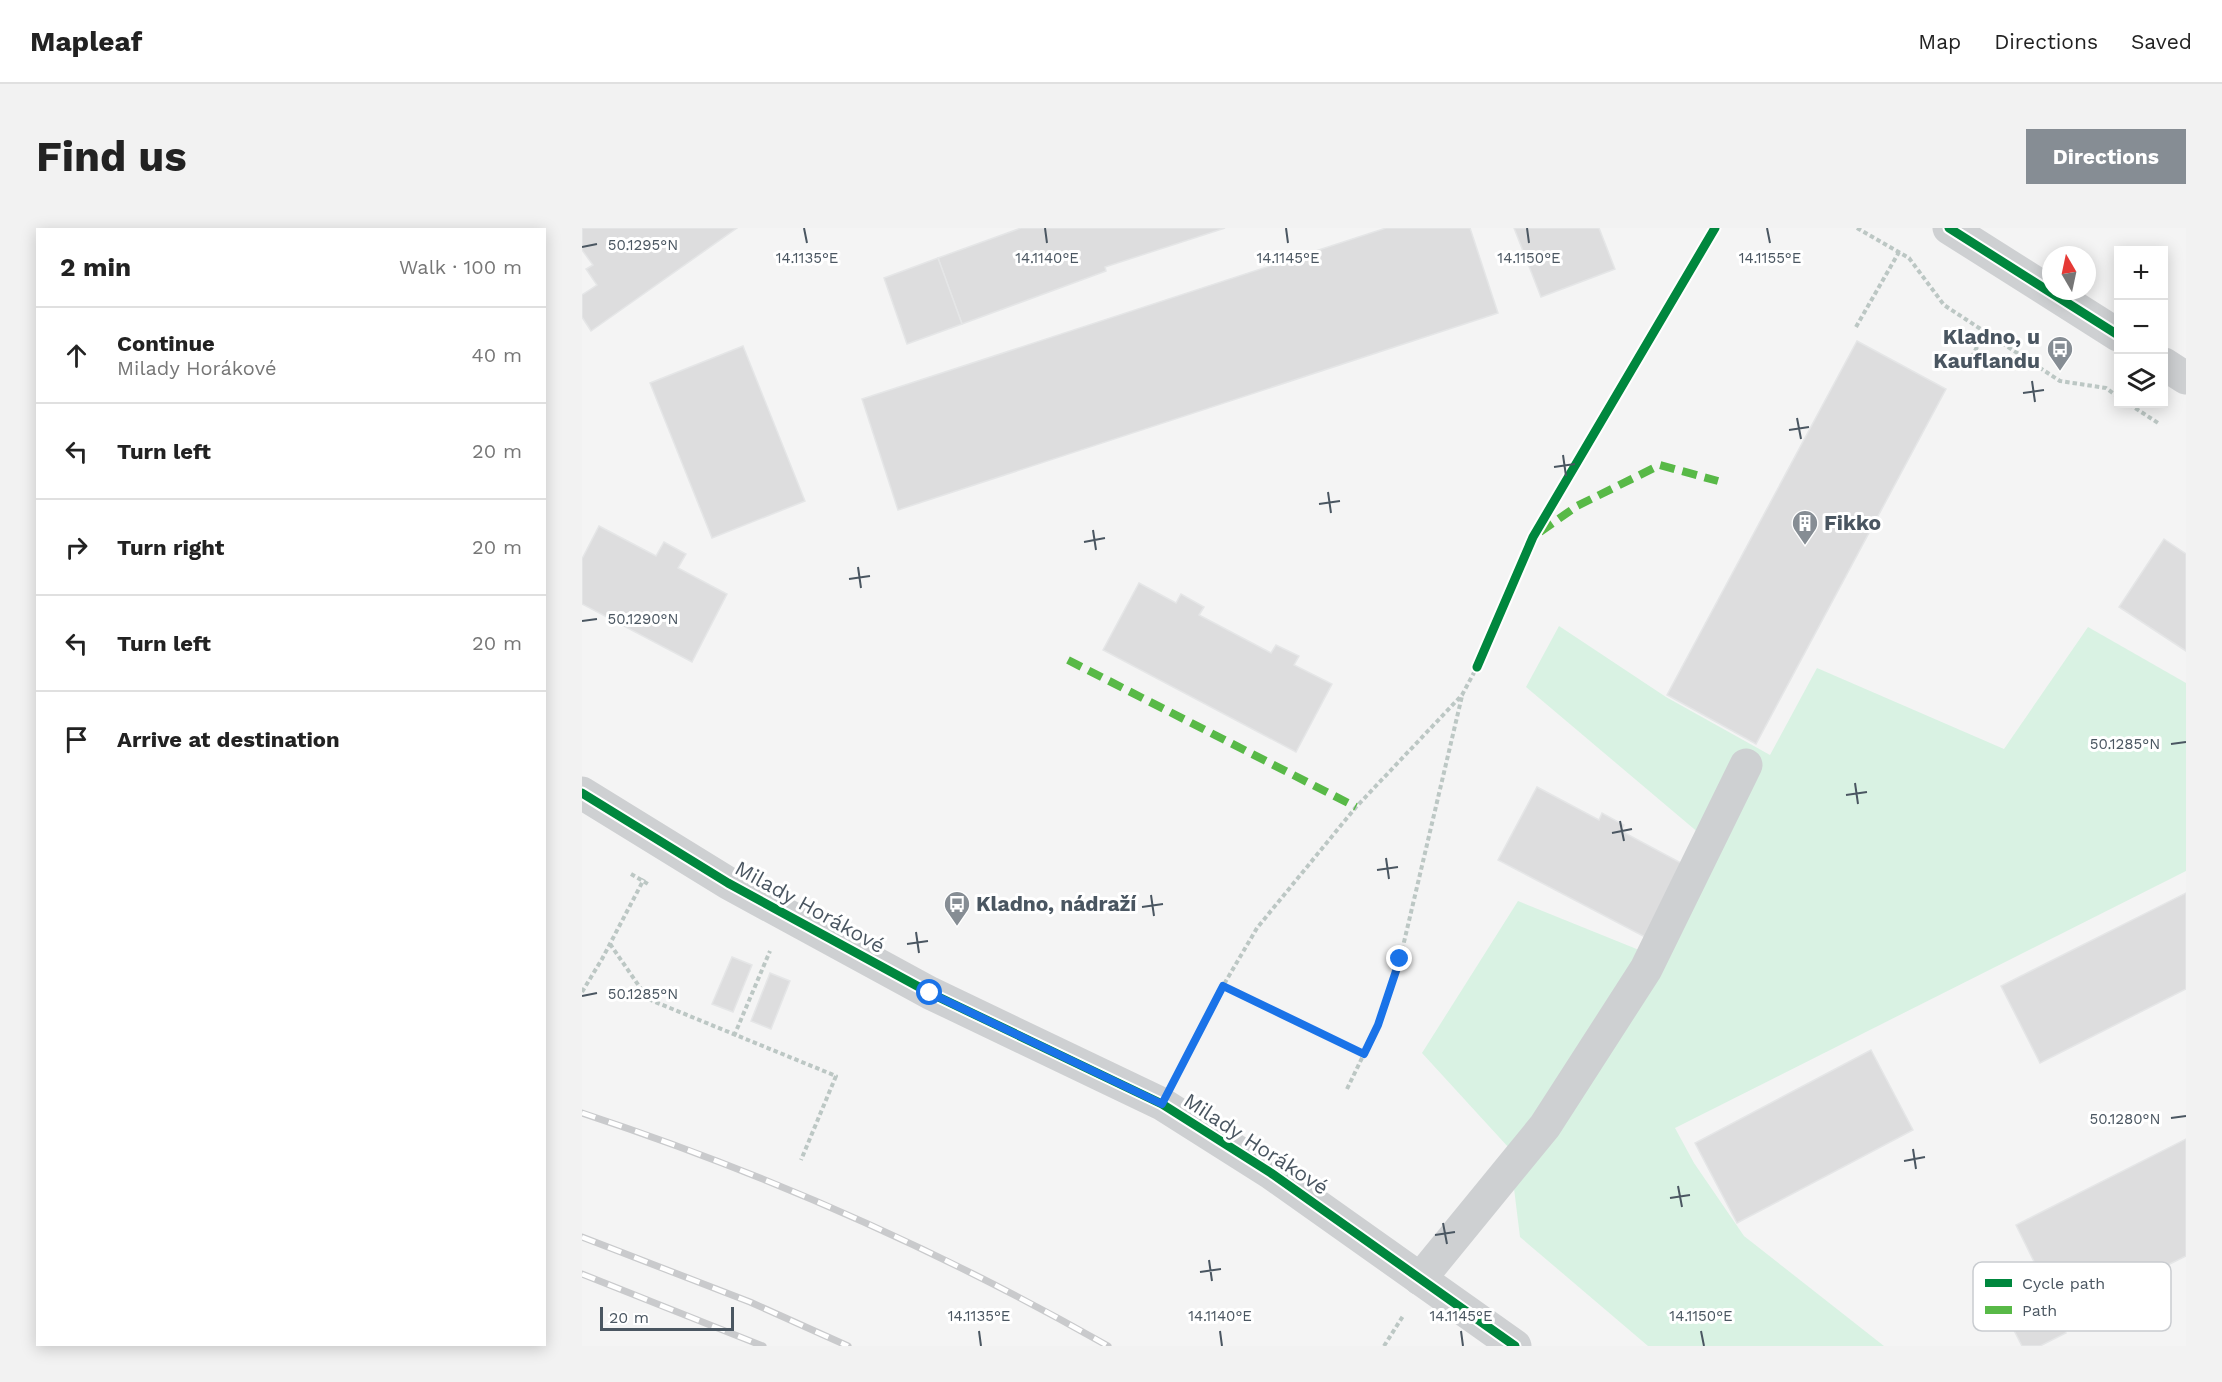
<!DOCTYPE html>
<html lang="en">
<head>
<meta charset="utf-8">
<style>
	body { margin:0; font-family:"Work Sans",sans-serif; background:#f2f2f2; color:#222 }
	.controls { position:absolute; right:18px; top:18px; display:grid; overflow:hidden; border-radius:0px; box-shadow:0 3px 15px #0003 }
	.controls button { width:54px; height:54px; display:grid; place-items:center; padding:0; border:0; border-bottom:2px solid #e0e0e0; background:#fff; color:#222; font:30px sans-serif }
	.compass { position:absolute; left:1460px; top:18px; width:54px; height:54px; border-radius:50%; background:#fff; box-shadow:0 3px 15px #0003; rotate:351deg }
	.scale { position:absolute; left:18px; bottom:15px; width:134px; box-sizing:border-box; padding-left:6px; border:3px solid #4a5661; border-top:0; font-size:16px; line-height:21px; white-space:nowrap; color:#4a5661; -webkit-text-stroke:4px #fff; paint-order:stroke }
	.stop { position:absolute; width:18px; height:18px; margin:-14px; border:4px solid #1a73e8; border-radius:50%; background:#fff }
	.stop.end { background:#1a73e8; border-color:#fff; box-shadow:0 2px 6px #0008 }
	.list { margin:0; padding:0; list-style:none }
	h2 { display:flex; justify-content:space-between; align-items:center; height:78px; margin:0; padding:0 24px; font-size:26px }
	h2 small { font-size:20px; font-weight:400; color:#767676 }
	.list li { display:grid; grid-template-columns:39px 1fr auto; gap:18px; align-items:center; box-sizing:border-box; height:96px; padding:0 24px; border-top:2px solid #e0e0e0 }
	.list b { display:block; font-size:22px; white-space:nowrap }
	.list p { margin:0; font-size:20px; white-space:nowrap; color:#767676 }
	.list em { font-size:20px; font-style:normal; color:#767676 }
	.icon { flex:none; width:33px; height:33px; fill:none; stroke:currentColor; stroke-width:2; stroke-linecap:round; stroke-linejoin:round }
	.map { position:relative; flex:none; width:1604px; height:1118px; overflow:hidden; border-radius:0px }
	header { display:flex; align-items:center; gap:36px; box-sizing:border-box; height:84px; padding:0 30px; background:#fff; border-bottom:2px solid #e0e0e0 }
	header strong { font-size:28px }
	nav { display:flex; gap:33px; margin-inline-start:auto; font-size:21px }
	.intro { display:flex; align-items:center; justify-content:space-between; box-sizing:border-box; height:144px; padding:0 36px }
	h1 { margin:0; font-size:42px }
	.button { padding:15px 27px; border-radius:0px; background:#868d94; color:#fff; font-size:21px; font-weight:700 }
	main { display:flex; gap:36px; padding:0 36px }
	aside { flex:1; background:#fff; border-radius:0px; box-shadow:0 3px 15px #0003 }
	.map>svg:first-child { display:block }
	.green { fill:#d9f2e3 }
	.building { fill:#ddddde; stroke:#e5e6e7; stroke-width:1.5 }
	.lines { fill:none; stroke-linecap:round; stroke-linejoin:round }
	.path { stroke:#bcc7c4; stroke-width:4; stroke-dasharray:4.5 3; stroke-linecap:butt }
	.minor { stroke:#ced0d2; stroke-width:33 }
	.rail-casing { stroke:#c9cacc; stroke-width:7 }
	.rail { stroke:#fff; stroke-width:4.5; stroke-dasharray:14; stroke-linecap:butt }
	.quiet { stroke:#58b947; stroke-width:8; stroke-dasharray:15 8; stroke-linecap:butt }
	.cycleway-casing { stroke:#fff; stroke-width:13 }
	.cycleway { stroke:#00873e; stroke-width:9 }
	.route { stroke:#1a73e8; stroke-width:8 }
	.ticks { fill:none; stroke:#4a5661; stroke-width:2 }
	.labels { text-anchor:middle; stroke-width:6; stroke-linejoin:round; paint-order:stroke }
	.poi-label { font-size:21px; font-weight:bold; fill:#4a5661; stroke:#fff; text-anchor:start }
	.street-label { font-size:21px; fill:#4a5661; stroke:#fff }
	.key { fill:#fff; stroke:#c9ccd0; stroke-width:1.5 }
	.key-label { font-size:16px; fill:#4a5661 }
	.ticks-label { font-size:15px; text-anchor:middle; fill:#4a5661; stroke:#fff; stroke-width:6; stroke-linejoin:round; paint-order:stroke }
</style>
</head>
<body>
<header>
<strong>Mapleaf</strong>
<nav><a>Map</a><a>Directions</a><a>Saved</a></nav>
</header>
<div class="intro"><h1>Find us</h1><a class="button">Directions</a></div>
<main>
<aside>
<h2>2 min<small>Walk · 100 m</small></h2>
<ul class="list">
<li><svg class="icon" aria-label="ahead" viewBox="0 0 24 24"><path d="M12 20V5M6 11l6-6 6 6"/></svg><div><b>Continue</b><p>Milady Horákové</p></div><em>40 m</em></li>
<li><svg class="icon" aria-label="left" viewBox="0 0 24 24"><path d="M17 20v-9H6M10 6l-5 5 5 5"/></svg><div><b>Turn left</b></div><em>20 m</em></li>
<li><svg class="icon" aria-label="right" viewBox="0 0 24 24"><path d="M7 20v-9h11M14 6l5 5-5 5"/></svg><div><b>Turn right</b></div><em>20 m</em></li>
<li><svg class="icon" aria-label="left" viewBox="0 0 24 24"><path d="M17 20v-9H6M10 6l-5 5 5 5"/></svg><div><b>Turn left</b></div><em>20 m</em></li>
<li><svg class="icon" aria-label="arrive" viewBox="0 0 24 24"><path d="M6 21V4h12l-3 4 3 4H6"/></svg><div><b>Arrive at destination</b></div></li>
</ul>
</aside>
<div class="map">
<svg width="1604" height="1118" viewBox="0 0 1604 1118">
	<rect width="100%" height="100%" fill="#f4f4f4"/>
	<polygon class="green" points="977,398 1084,469 1188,527 1235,440 1422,521 1506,399 1604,455 1604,643 1093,900 1112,935 1162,1008 1302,1118 1066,1118 938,1009 927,920 840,825 936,673 1067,726 1131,617 944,459"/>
	<g class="building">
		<polygon points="0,0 155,0 9,103 0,89 0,67 15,57 4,41 11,37 0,22"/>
		<polygon points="439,0 643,0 523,39 524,43 380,96 356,30"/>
		<polygon points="804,0 888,0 916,85 316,282 280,171"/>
		<polygon points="932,0 1017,0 1033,41 959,69"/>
		<polygon points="356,30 380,96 325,116 302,50"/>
		<polygon points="1275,113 1364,161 1174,516 1085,467"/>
		<polygon points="161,118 223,273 130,310 68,155"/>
		<polygon points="17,298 74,328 82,314 104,326 96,340 145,366 110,434 0,376 0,331"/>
		<polygon points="1582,311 1604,326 1604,423 1537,379"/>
		<polygon points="557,355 594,375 599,366 622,379 617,387 689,425 694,417 717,428 712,437 750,456 714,524 521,422"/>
		<polygon points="955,559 1017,592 1020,585 1042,597 1039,603 1101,636 1063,709 916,632"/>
		<polygon points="1604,665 1604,761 1458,835 1419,758"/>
		<polygon points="150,729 170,737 151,784 130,776"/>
		<polygon points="188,745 208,753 189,801 169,793"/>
		<polygon points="1289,822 1331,902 1155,995 1113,915"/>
		<polygon points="1604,911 1604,1028 1477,1091 1484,1105 1458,1118 1440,1118 1419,1077 1462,1054 1434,997"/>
	</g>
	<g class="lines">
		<g class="path">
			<polyline points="1275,0 1327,30 1362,77 1478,153 1524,160 1536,169"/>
			<polyline points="1274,99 1317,24"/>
			<polyline points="1386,136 1403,104"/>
			<polyline points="1547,176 1576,195"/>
			<polyline points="49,646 66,656"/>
			<polyline points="28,716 66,771 254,848 219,932"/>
			<polyline points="641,758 782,826"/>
			<polyline points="0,764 20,731 62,651"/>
			<polyline points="152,808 188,723"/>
			<polyline points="597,842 641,758 675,700 774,579 880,467 895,439"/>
			<polyline points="765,861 796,797 818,731 880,468"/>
			<polyline points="802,1118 821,1088"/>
		</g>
		<g class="minor">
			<polyline points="1367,0 1536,107"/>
			<polyline points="1582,136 1604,150"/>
			<polyline points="0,565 146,655 348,765 580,876 689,945 933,1118"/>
			<polyline points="838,1051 963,898 1064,741 1164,537"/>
		</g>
		<g class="rail-casing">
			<g id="rail">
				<path d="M0,885C183,945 359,1023 526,1118"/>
				<polyline points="0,1009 168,1074 266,1118"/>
				<polyline points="0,1046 181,1118"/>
			</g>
		</g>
		<use href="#rail" class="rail"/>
		<g class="quiet">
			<polyline points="958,304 995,278 1078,237 1136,253"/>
			<polyline points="486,432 774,579"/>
		</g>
		<g class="cycleway-casing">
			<g id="cycleway">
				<polyline points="1367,0 1536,107"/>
				<polyline points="895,439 951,309 1133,0"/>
				<polyline points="0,565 146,655 348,765 580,876 689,945 933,1118"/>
			</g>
		</g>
		<use href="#cycleway" class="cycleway"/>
	</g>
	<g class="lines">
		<polyline class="route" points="348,765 580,876 641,758 782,826 796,797 818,731"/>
	</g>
	<path class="ticks" d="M222,0L225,15M463,0L465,15M704,0L706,15M945,0L947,15M1185,0L1188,15M0,19L15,16M1450,153L1453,174M1441,165L1462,162M1215,190L1219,211M1207,202L1227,199M981,227L984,248M972,239L993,236M746,264L749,285M737,276L758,273M511,302L514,322M502,314L523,310M276,339L279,360M267,351L288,348M0,393L15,391M1589,516L1604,514M1273,555L1276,576M1264,567L1285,564M1038,593L1042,613M1030,605L1050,601M804,630L807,651M795,642L816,639M569,667L572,688M560,679L581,676M334,704L337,725M325,716L346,713M0,768L15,765M1589,890L1604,888M1331,921L1334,941M1322,933L1343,929M1096,958L1100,979M1088,970L1108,967M861,995L865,1016M853,1007L873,1004M627,1032L630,1053M618,1044L639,1041M397,1103L399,1118M638,1103L640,1118M879,1103L881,1118M1119,1103L1122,1118"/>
	<defs>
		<g id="bus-pin" transform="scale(1.35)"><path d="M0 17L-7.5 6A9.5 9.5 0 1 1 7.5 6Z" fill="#868d94" stroke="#fff"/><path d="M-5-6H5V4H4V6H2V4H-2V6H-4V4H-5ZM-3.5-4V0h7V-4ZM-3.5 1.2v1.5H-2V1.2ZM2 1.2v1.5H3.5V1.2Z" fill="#fff"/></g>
		<g id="building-pin" transform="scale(1.35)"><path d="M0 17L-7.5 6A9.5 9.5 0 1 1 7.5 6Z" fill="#868d94" stroke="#fff"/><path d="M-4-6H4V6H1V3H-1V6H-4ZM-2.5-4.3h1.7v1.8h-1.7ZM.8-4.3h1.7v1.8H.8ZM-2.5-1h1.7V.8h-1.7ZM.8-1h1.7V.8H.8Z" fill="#fff"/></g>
	</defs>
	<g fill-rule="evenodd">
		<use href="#bus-pin" x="1478" y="121"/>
		<use href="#building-pin" x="1223" y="295"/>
		<use href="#bus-pin" x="375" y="676"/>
	</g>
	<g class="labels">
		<g class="poi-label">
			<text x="1458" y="116" text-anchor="end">Kladno, u<tspan x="1458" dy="24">Kauflandu</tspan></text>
			<text x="1242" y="302">Fikko</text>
			<text x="394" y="683">Kladno, nádraží</text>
		</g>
		<g class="street-label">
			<text transform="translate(228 679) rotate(29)" y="7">Milady Horákové</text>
			<text transform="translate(674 916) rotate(33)" y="7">Milady Horákové</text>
		</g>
	</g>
	<rect x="1391" y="1034" width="198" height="69" rx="9" class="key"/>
	<rect x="1403" y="1051" width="27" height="8" fill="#00873e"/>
	<rect x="1403" y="1078" width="27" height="8" fill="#58b947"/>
	<g class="key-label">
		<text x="1440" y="1061">Cycle path</text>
		<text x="1440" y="1088">Path</text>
	</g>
	<g class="ticks-label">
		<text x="61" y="22">50.1295°N</text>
		<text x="225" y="35">14.1135°E</text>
		<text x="465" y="35">14.1140°E</text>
		<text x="706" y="35">14.1145°E</text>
		<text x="947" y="35">14.1150°E</text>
		<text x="1188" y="35">14.1155°E</text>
		<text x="61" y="396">50.1290°N</text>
		<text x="1543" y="521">50.1285°N</text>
		<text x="61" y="771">50.1285°N</text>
		<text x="1543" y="896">50.1280°N</text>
		<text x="397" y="1093">14.1135°E</text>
		<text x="638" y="1093">14.1140°E</text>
		<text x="879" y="1093">14.1145°E</text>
		<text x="1119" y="1093">14.1150°E</text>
	</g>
</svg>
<div class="controls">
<button>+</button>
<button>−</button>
<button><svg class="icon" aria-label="layers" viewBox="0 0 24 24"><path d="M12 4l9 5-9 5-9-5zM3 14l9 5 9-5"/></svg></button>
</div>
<svg class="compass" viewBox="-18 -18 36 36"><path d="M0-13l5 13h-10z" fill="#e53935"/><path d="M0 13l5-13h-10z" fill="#767676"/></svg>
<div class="scale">20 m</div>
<div class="stop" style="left:348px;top:765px"></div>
<div class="stop end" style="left:818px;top:731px"></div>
</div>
</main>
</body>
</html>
